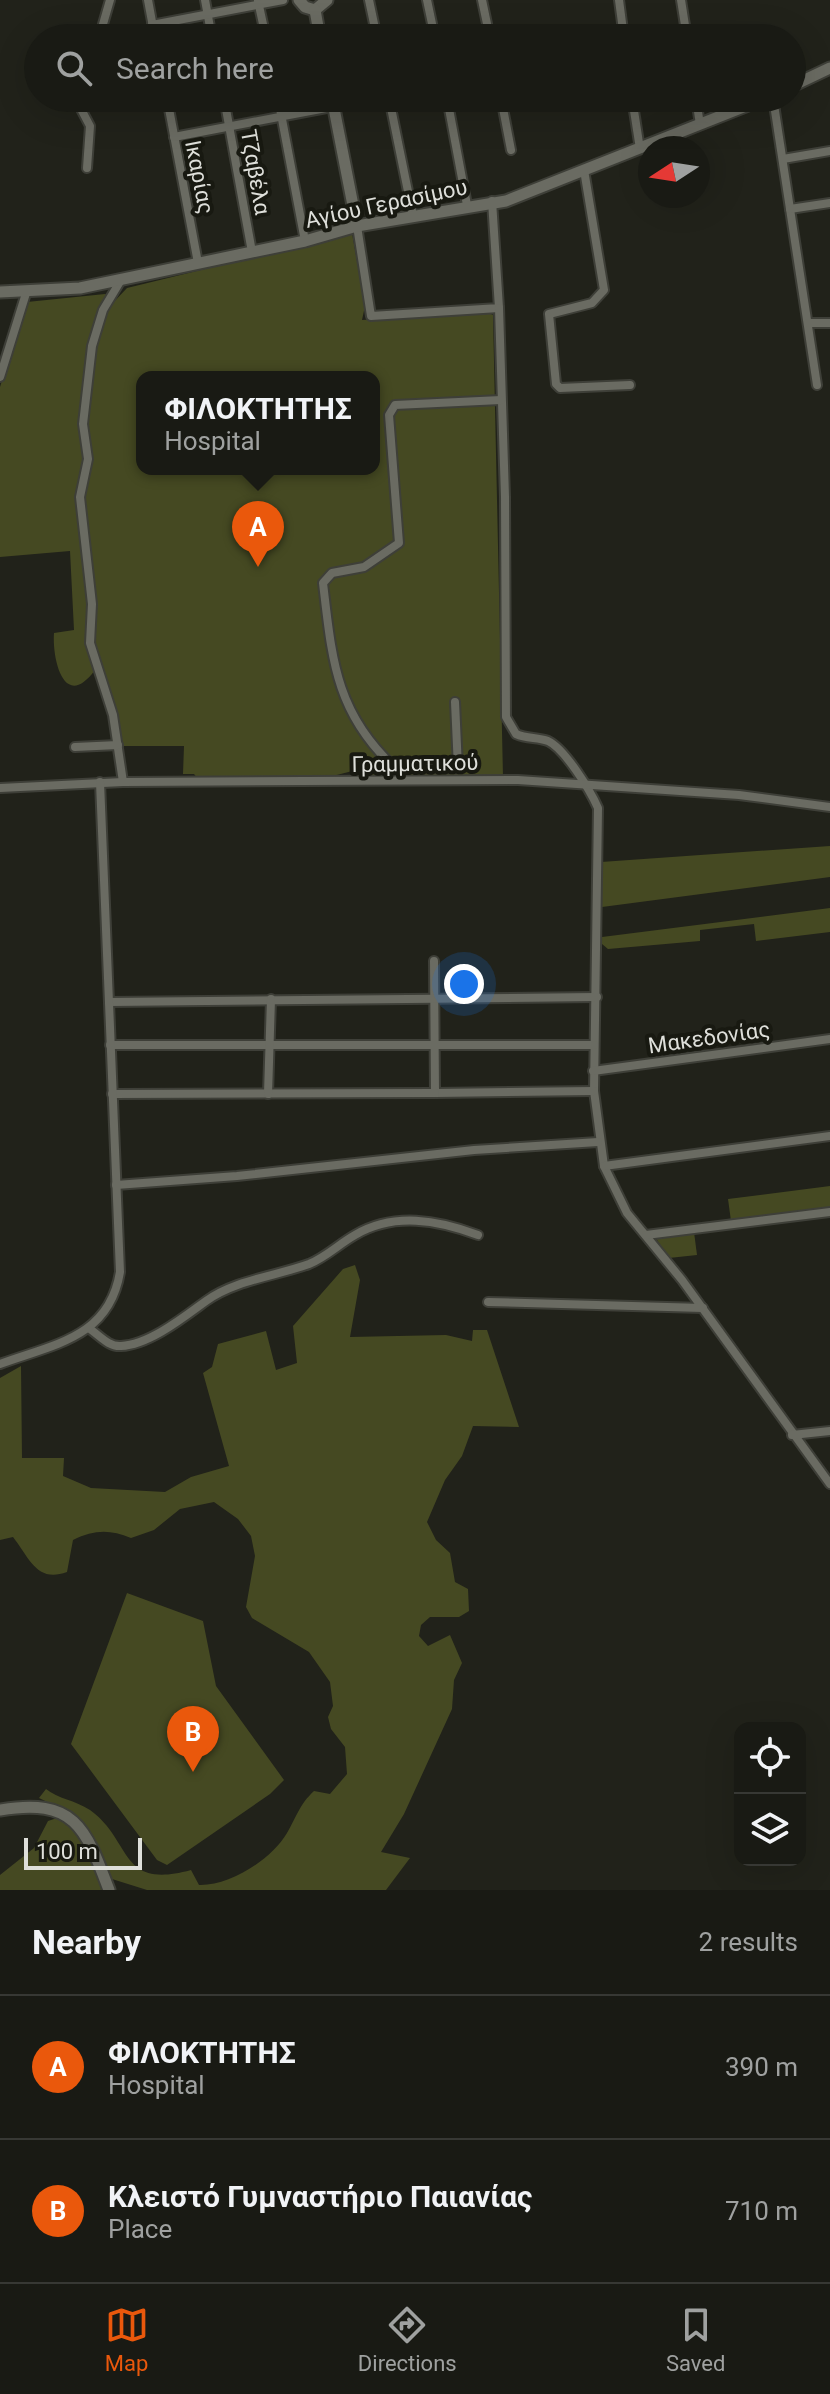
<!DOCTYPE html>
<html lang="en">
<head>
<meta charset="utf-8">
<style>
	body { margin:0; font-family:Roboto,sans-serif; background:#22231d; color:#f1f3f6 }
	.controls { position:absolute; right:24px; bottom:24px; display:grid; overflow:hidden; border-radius:16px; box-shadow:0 8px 32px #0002 }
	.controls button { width:72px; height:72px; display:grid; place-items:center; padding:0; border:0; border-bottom:2px solid #373834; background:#191a14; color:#f1f3f6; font:40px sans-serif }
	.compass { position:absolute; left:638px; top:136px; width:72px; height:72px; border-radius:50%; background:#191a14; box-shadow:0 8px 32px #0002; rotate:258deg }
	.scale { position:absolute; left:24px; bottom:20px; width:118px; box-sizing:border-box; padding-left:8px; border:4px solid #dedfda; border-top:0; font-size:22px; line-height:28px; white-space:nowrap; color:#dedfda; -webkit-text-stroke:6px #181911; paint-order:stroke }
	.you { position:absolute; left:464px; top:984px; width:28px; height:28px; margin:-20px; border:6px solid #fff; border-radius:50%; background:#1a73e8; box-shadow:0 0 0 12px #1a73e833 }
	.badge { display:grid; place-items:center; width:52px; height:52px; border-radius:50%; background:#ea580c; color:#fff; font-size:26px; font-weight:700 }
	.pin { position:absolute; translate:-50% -66px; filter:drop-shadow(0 2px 4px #0008) }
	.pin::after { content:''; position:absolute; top:42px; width:28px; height:24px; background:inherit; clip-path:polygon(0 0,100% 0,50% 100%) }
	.popup { position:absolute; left:136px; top:371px; width:244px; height:104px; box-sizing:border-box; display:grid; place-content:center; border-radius:16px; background:#191a14; filter:drop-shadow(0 2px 6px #0005); font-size:26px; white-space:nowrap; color:#9fa1a0 }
	.popup b { font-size:30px; color:#f1f3f6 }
	.popup::after { content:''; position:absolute; left:50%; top:100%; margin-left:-16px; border:16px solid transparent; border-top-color:#191a14 }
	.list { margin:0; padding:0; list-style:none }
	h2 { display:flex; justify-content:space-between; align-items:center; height:104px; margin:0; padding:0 32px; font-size:34px }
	h2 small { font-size:26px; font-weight:400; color:#9fa1a0 }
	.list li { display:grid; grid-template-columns:52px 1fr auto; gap:24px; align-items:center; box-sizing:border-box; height:144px; padding:0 32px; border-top:2px solid #373834 }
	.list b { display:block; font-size:30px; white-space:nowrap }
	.list p { margin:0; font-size:26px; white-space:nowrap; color:#9fa1a0 }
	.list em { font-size:26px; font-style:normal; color:#9fa1a0 }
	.icon { flex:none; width:44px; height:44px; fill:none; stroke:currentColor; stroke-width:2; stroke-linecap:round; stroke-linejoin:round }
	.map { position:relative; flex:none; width:830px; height:1890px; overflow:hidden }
	.search { position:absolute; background:#191a14; box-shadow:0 8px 32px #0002; left:24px; right:24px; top:24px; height:88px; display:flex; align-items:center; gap:20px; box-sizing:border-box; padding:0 28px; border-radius:44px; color:#9fa1a0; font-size:30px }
	.sheet { height:392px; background:#191a14 }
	nav { display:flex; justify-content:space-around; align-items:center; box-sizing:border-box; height:112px; border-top:2px solid #373834; background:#191a14; font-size:22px; color:#9fa1a0 }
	nav a { display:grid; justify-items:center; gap:4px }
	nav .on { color:#ea580c }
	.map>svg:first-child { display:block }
	.green { fill:#454922; fill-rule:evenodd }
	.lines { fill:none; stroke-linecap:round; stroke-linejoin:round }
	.street-casing { stroke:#3e3f38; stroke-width:12 }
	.secondary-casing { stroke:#3e3f38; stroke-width:15 }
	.street { stroke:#6a6b62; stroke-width:8 }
	.secondary { stroke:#6a6b62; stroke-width:11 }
	.labels { text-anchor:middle; stroke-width:8; stroke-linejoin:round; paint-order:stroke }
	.street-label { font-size:22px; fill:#dedfda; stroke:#181911 }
</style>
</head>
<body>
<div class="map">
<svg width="830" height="1890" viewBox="0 0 830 1890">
	<rect width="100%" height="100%" fill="#21221a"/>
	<g class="green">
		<path d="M352,233L365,306L362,320L486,312L493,315L503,777L374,778L368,767L325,778L198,779L194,774H183L184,746H122L93,648L83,506L86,423L96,348L109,307L127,288ZM142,377H374V469H142Z"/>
		<path d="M105,294L108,296L88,348L81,427L84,460L78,500L95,670C64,712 52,659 54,633L74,630L70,551L0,557V387L27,302Z"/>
		<polygon points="830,846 830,877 602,907 601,862"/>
		<polygon points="830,908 830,932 756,941 754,924 700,930 700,941 608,949 602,944 602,937"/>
		<polygon points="830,1186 830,1208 731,1221 728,1199"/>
		<polygon points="694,1232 697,1255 669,1258 655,1237"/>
		<path d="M355,1265L360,1280L350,1337L446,1335L472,1341L473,1330H487L519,1427L473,1426L462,1456L445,1480L427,1522L436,1540L450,1553L455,1582L468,1589L469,1611L459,1617H430L421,1625L419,1636L428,1646L450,1635L462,1663L454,1680L452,1709L404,1814L381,1852L410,1858L386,1890H147L112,1879C90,1829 90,1823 39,1798L46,1789C58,1799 75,1800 90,1810C133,1841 118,1890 191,1870L199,1885C230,1886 272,1859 287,1833C297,1816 299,1805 314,1791L330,1794L347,1774L345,1747L331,1729L328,1717L333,1706L330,1682L309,1652L252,1618L246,1607L255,1556L251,1536L238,1519L214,1502L180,1509L154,1530L131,1538C109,1529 94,1530 73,1540L67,1572C37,1583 30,1559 13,1537L0,1540V1378L21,1366L22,1458H64L63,1476L91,1488L165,1492L191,1477L229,1466L203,1373L212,1367L218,1344L266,1331L276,1370L297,1363L293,1326L343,1269Z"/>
		<polygon points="127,1593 203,1621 216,1686 284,1780 270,1794 167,1865 157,1860 71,1744"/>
		<path d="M57,1818C83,1833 94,1862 103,1890H0V1875L34,1848L48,1821Z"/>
	</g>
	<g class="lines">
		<g class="street-casing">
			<g id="street">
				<polyline points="148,0 155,38"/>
				<polyline points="205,0 212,38"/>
				<polyline points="369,0 377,38"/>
				<polyline points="427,0 435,38"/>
				<polyline points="482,0 490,38"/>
				<polyline points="619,0 624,38"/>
				<polyline points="681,0 687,38"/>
				<polyline points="258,1 266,38"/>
				<polyline points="152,25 283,0"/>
				<polyline points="99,38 110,0"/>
				<polyline points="83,98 81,109 90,126 87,168"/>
				<polyline points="167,98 198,263"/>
				<polyline points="224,98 252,252"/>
				<polyline points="278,98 305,241"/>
				<polyline points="389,98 413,216"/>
				<polyline points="447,98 467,205"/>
				<polyline points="501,98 511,150"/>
				<polyline points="632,98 640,149"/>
				<polyline points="696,98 700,125"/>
				<polyline points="773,98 817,385"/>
				<polyline points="174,137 379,98"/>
				<polyline points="783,159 830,151"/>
				<polyline points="584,170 604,290 592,303 549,314 556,384 560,388 630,385"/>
				<polyline points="790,209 830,203"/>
				<polyline points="357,226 371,316 499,308 492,201"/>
				<polyline points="121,280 103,310 92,346 83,424 88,459 80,497 92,604 90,643 113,715 123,782"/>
				<path d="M499,308L505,497L506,717L516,734C527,739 537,737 548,741C565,749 590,790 598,808L594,1091L604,1166L627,1213L682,1280L830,1484"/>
				<polyline points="808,323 830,323"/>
				<polyline points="0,377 27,290"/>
				<path d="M455,702L458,768L394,767C335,712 332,658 323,583L332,573L364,567L399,543L389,415L395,405L501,400"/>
				<polyline points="75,747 118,745"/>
				<polyline points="0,788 123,782 518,780 739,795 830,807"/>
				<polyline points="434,961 435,1093 594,1091"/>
				<polyline points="109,1002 597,997"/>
				<polyline points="110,1045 594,1045"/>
				<polyline points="593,1071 830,1039"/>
				<polyline points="112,1094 435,1093"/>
				<polyline points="268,1094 271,999"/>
				<polyline points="604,1166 830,1136"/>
				<polyline points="116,1185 237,1176 474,1150 598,1142"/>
				<polyline points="646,1235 830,1212"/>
				<polyline points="488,1302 703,1308"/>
				<path d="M90,1329C100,1336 109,1347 121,1346C149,1345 184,1317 206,1301C235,1280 276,1276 309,1264C326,1257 339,1244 355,1235C394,1212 438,1220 478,1235"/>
				<path d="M0,1364C54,1344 109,1338 120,1272L100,782"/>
				<polyline points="792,1435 830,1431"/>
			</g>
		</g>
		<g class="secondary-casing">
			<g id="secondary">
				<polyline points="299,0 305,7 315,10 327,0"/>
				<polyline points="315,10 320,38"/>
				<polyline points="792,86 830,68"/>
				<polyline points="332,98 357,226"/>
				<polyline points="0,292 80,288 305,241 357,226 506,201 766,98"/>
				<path d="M0,1810C74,1798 85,1826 109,1890"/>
			</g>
		</g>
		<use href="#street" class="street"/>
		<use href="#secondary" class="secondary"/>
	</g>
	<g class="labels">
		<g class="street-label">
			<text transform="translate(256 172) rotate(80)" y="8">Τζαβέλα</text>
			<text transform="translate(200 177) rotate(79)" y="8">Ικαρίας</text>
			<text transform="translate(386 203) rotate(-12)" y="8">Αγίου Γερασίμου</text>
			<text transform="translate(415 763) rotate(-1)" y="8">Γραμματικού</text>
			<text transform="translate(709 1037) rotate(-8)" y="8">Μακεδονίας</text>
		</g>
	</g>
</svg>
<div class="controls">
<button><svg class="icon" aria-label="locate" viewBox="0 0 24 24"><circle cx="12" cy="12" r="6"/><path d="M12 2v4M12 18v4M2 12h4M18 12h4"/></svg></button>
<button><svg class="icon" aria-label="layers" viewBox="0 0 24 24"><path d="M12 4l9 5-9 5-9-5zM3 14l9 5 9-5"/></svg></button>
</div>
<svg class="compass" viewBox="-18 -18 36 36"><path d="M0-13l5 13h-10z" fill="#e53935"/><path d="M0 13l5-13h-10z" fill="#9fa1a0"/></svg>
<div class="scale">100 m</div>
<div class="you"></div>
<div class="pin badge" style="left:258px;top:567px">A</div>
<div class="popup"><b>ΦΙΛΟΚΤΗΤΗΣ</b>Hospital</div>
<div class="pin badge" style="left:193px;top:1772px">B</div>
<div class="search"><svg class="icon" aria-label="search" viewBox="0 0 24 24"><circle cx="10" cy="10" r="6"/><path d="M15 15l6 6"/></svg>Search here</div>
</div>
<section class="sheet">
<h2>Nearby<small>2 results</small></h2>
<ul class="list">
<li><span class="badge">A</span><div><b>ΦΙΛΟΚΤΗΤΗΣ</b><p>Hospital</p></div><em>390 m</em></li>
<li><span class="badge">B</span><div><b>Κλειστό Γυμναστήριο Παιανίας</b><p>Place</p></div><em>710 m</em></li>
</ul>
</section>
<nav>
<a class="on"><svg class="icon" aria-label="map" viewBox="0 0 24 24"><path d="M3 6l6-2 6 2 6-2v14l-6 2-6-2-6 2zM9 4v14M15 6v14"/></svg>Map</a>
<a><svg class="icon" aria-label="directions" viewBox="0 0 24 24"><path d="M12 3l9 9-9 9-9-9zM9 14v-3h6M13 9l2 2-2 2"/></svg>Directions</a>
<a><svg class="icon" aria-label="saved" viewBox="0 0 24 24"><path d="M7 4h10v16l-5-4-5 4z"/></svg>Saved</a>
</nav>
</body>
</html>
